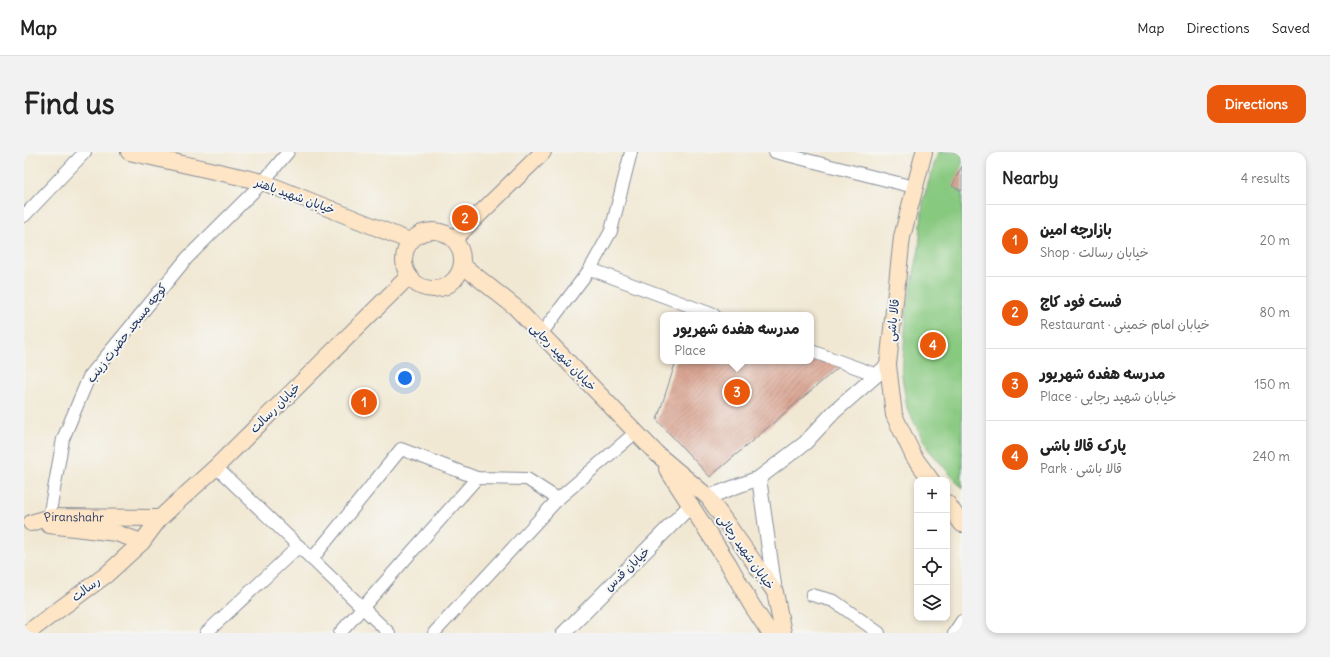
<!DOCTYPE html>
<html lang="en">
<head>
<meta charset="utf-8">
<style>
	body { margin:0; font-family:Delius,"Playpen Sans Arabic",sans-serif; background:#f2f2f2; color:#222 }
	.controls { position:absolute; right:12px; bottom:12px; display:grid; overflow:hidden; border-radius:8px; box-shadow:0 2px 6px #0003 }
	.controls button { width:36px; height:36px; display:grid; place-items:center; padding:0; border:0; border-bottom:1px solid #e0e0e0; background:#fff; color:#222; font:20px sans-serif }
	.you { position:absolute; left:381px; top:226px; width:14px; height:14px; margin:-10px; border:3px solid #fff; border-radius:50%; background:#1a73e8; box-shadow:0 0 0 6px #1a73e833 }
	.badge { display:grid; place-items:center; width:26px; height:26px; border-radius:50%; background:#ea580c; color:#fff; font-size:13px; font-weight:700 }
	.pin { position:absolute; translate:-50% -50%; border:2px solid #fff; box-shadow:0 1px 4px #0006 }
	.popup { position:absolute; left:636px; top:160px; width:154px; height:52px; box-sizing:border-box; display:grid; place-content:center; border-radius:8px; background:#fff; filter:drop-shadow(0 1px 3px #0005); font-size:13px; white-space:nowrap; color:#767676 }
	.popup b { font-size:15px; color:#222 }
	.popup::after { content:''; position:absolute; left:50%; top:100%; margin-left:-8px; border:8px solid transparent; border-top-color:#fff }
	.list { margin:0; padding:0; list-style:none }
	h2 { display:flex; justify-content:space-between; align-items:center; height:52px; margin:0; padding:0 16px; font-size:17px }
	h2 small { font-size:13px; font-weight:400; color:#767676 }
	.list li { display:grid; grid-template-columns:26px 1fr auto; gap:12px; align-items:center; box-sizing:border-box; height:72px; padding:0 16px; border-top:1px solid #e0e0e0 }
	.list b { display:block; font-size:15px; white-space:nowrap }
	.list p { margin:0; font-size:13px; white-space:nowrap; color:#767676 }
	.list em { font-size:13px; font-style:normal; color:#767676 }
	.icon { flex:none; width:22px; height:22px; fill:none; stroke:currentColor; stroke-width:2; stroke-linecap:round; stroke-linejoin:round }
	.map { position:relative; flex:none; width:938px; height:481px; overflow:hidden; border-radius:12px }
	header { display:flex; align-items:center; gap:24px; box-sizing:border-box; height:56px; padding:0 20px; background:#fff; border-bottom:1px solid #e0e0e0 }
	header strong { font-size:19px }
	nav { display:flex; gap:22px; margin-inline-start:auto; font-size:14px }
	.intro { display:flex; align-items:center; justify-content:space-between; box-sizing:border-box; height:96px; padding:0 24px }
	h1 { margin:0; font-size:28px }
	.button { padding:10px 18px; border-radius:12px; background:#ea580c; color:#fff; font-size:14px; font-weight:700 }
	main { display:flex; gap:24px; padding:0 24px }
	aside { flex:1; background:#fff; border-radius:12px; box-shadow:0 2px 6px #0003 }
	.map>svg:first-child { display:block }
	.green { fill:#88c980; stroke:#527c6f }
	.building { fill:url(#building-hatch) }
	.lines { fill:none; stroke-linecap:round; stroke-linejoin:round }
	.minor-casing { stroke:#868c98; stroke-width:14 }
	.tertiary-casing { stroke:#868c98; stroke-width:16 }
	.secondary-casing { stroke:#868c98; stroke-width:18 }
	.minor { stroke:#fff; stroke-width:12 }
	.tertiary { stroke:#fff; stroke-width:14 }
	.secondary { stroke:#fde5c5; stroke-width:16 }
	.labels { text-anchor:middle; stroke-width:4; stroke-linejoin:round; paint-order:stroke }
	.street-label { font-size:12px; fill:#1b2f5e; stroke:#f6f6f2 }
</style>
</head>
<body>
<header>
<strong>Map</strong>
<nav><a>Map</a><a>Directions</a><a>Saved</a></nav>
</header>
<div class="intro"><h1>Find us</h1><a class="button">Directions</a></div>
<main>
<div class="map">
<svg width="938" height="481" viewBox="0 0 938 481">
	<defs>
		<pattern id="building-hatch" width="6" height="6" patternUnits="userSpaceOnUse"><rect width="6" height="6" fill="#daa593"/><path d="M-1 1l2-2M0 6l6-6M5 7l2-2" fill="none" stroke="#b0877b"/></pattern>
	</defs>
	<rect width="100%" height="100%" fill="#f6f6f2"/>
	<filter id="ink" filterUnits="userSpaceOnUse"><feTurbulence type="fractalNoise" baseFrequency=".025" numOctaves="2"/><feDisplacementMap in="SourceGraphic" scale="8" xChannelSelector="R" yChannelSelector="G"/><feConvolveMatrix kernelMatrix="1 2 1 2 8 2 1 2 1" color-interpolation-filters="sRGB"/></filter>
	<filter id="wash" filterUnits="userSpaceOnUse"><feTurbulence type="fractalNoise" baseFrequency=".012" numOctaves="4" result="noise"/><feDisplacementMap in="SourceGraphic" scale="16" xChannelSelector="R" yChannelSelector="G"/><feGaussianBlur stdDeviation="0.9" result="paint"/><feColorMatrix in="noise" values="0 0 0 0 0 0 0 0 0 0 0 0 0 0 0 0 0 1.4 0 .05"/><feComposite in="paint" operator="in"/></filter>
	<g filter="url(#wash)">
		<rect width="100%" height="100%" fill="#f1e8d3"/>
		<polygon class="green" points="914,0 938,0 938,336 904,297 883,256 878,224 882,161 895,97 899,48"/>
		<g id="blocks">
			<g class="building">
				<polygon points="938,14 938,39 928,34"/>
				<polygon points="787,202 817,213 686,325 633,268 652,209 787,209"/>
			</g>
		</g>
	</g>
	<g filter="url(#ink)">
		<use href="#blocks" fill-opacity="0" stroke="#868c98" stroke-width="1"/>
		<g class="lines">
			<g class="minor-casing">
				<g id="minor">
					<polyline points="751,0 890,35"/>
					<polyline points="0,64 61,0"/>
					<polyline points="566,117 690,163"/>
					<polyline points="517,182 566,117 587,79 607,0"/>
					<polyline points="787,199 853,223"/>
					<polyline points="192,315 365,481"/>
					<polyline points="25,365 39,287 65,225 163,106 239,30 264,0"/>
					<polyline points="288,407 377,297 453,326 503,327 534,347"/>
					<polyline points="788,443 810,449 855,481"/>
					<polyline points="182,481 275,394"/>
					<polyline points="316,481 453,326"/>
					<polyline points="410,481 534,347 612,280"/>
					<polyline points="930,481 938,469"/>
				</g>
			</g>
			<g class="tertiary-casing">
				<g id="tertiary">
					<polyline points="735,326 751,440"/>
					<polyline points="684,345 735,326 781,291 810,260 864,213"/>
					<polyline points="540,481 667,353"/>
				</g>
			</g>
			<g class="secondary-casing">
				<g id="secondary">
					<polyline points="105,0 239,30 386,89"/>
					<polyline points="900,0 878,85 864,213 870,263 890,305 907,328"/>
					<circle cx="409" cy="108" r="29"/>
					<polyline points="430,87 519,0"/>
					<polyline points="438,113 491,155 633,302 684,345 751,440 759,481"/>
					<polyline points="643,317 704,411 727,452 746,481"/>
					<polyline points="923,351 938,372"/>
					<path id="s1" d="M7,371L25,365L136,366"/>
					<polyline points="25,373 92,381 118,390"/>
					<polyline points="3,481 82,423 118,390 136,366 192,315 385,124"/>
				</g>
			</g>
			<use href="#minor" class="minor"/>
			<use href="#tertiary" class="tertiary"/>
			<use href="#secondary" class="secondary"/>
		</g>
	</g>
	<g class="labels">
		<g class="street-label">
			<text transform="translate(271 44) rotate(20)" y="4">خیابان شهید باهنر</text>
			<text transform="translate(869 168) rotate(-84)" y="4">قالا باشی</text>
			<text transform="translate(103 181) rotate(-52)" y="4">کوچه مسجد حضرت زینب</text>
			<text transform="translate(539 205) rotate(46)" y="4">خیابان شهید رجایی</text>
			<text transform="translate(251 256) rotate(-45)" y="4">خیابان رسالت</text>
			<text dy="4" stroke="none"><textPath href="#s1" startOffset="44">Piranshahr</textPath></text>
			<text transform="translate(722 400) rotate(55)" y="4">خیابان شهید رجائی</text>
			<text transform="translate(603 417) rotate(-44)" y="4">خیابان قدس</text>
			<text transform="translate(62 437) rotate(-37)" y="4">رسالت</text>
		</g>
	</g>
</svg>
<div class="controls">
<button>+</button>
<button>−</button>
<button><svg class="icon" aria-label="locate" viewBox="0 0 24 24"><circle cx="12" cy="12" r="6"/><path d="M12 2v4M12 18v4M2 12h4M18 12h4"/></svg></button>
<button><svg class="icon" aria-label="layers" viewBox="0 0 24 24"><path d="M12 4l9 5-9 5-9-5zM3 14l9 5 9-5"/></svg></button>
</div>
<div class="you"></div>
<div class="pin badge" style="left:340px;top:250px">1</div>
<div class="pin badge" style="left:441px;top:66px">2</div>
<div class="pin badge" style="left:713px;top:240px">3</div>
<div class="popup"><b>مدرسه هفده شهریور</b>Place</div>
<div class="pin badge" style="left:909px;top:193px">4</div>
</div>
<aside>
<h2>Nearby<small>4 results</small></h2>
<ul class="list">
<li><span class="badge">1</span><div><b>بازارچه امین</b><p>Shop · خیابان رسالت</p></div><em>20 m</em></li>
<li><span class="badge">2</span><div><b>فست فود کاج</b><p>Restaurant · خیابان امام خمینی</p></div><em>80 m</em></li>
<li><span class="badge">3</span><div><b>مدرسه هفده شهریور</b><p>Place · خیابان شهید رجایی</p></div><em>150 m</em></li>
<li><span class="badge">4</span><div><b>پارک قالا باشی</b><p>Park · قالا باشی</p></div><em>240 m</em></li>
</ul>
</aside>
</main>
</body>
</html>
